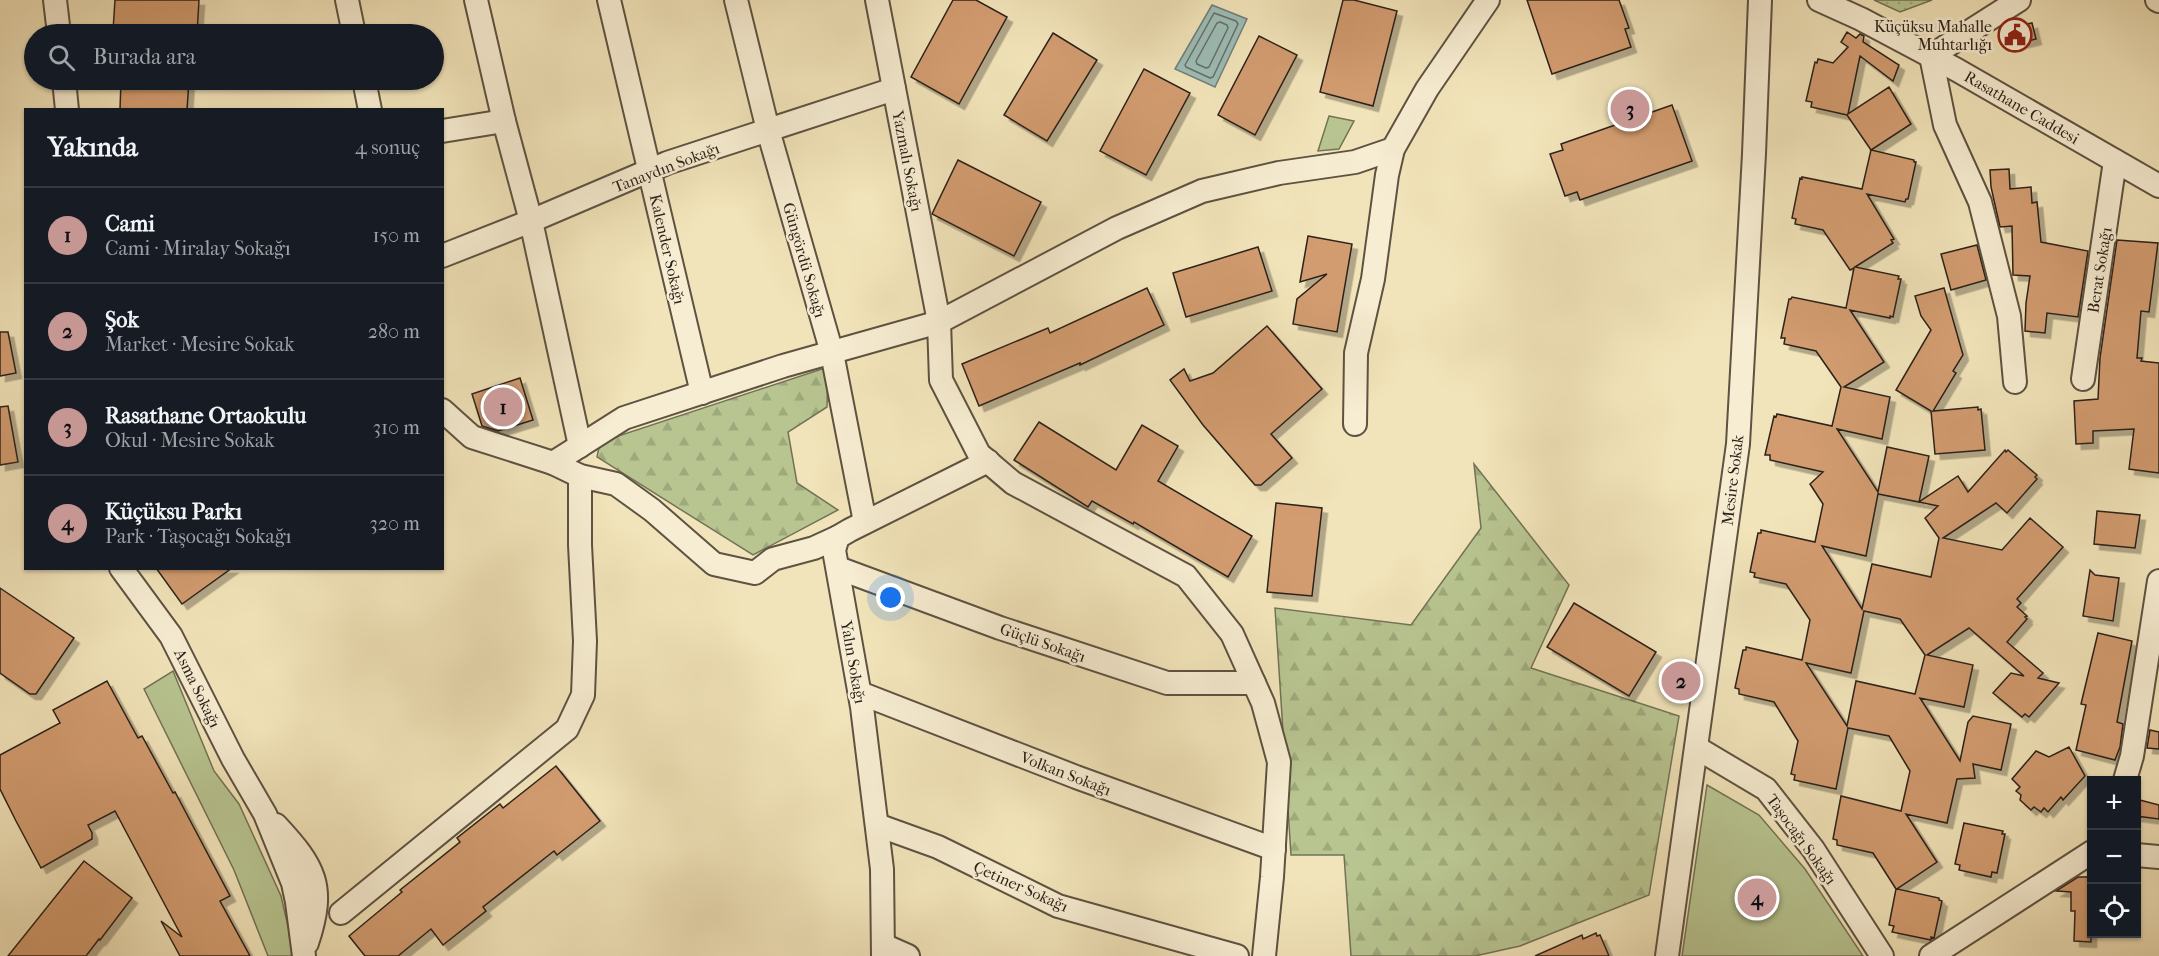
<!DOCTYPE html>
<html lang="tr">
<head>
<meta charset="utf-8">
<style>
	body { margin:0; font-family:"IM FELL French Canon",serif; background:#242831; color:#f1f3f6 }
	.controls { position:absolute; right:18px; bottom:18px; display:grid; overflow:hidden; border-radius:0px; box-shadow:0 2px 4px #0004 }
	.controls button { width:54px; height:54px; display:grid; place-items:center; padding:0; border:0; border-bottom:2px solid #363941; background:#171b24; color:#f1f3f6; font:30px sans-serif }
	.you { position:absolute; left:891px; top:598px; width:21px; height:21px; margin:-15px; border:4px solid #fff; border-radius:50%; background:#1a73e8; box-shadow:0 0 0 9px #1a73e833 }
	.badge { display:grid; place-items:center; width:39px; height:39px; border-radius:50%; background:#c59692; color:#111; font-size:20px; font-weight:700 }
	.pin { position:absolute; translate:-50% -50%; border:3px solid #fff; box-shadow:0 2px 6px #0006 }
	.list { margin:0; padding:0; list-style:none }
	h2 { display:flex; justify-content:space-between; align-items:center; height:78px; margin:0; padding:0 24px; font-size:26px }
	h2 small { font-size:20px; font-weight:400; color:#9ea1a6 }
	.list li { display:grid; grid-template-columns:39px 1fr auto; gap:18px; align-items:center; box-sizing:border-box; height:96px; padding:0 24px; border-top:2px solid #363941 }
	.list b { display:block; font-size:22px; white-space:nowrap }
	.list p { margin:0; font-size:20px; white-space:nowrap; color:#9ea1a6 }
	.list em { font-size:20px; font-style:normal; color:#9ea1a6 }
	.icon { flex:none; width:33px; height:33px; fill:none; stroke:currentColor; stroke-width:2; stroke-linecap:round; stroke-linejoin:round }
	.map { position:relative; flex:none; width:2159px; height:956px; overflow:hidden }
	.search { position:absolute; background:#171b24; box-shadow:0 2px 4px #0004; left:24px; top:24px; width:420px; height:66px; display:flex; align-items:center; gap:15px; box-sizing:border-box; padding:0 21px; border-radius:33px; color:#9ea1a6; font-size:22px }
	.panel { position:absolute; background:#171b24; box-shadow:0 2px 4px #0004; left:24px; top:108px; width:420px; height:462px; border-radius:0px }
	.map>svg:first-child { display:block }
	.grass { fill:url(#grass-dots); stroke:#727356; stroke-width:1.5 }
	.forest { fill:url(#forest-firs); stroke:#727356; stroke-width:1.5 }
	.park { fill:#b8c591; stroke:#727356; stroke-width:1.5 }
	.water { fill:#9dbdb7; stroke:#707f78; stroke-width:1.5 }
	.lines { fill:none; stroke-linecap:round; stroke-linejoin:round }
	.shore { stroke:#646f68; stroke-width:1.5 }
	.building { fill:#d29c70; stroke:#2c211a; stroke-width:1.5; fill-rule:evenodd; filter:url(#shadow) }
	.minor-casing { stroke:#5e5242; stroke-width:26 }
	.minor { stroke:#f7edd2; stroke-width:22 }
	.labels { text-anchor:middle; stroke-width:5; stroke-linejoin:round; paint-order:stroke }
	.poi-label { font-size:16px; fill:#2c211a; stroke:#f7edd2; text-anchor:end }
	.street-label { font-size:16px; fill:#2c211a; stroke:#f7edd2 }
</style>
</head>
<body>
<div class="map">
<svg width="2159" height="956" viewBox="0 0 2159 956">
	<defs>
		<pattern id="grass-dots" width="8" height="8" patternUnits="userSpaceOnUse" patternTransform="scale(1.5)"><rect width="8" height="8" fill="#b8c591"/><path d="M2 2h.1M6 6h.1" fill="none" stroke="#9ea97c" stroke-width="1.8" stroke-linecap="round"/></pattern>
		<pattern id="forest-firs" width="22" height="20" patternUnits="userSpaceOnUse" patternTransform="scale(1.5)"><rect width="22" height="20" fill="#b8c591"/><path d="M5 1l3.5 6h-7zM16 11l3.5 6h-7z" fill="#9ea97c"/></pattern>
		<filter id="shadow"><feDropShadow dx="5.5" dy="5.5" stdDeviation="0" flood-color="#0004"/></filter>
	</defs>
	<rect width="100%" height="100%" fill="#f2e4ba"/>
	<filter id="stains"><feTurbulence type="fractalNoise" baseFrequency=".00333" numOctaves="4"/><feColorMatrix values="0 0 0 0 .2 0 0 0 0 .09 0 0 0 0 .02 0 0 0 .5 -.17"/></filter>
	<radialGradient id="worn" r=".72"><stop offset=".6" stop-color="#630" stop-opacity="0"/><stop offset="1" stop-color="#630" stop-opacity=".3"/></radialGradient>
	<polygon class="grass" points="1874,0 1932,0 1900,12"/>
	<g class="forest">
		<polygon points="828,367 827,407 788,432 797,483 838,510 753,555 597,457 600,442"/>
		<polygon points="1474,464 1569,585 1531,668 1679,716 1649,895 1520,946 1475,956 1351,956 1344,855 1291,855 1275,608 1411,625 1481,528"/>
	</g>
	<g class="park">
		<polygon points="1329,116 1354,121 1339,149 1318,151"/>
		<polygon points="173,671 214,771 239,804 281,896 295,956 268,956 234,870 144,689"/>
		<polygon points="1707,785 1759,815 1805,869 1863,956 1682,956"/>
	</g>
	<polygon class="water" points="1212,5 1247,19 1215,87 1175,69"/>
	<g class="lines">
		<g class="shore">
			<polygon points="1214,13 1236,21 1238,24 1213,77 1210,78 1186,67 1185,65"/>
			<polygon points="1220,22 1227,25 1228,28 1209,67 1206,68 1197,64 1196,61 1217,23"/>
		</g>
	</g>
	<g class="building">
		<polygon points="115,0 199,0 197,34 113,31"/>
		<polygon points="953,0 976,0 1007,17 959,104 911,77"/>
		<polygon points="1343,0 1354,0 1397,11 1373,106 1320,92"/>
		<polygon points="1527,0 1619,0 1629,28 1625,29 1631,47 1552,74"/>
		<polygon points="2032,23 2036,39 2007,46 2003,29"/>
		<path d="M1847,32L1856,38L1860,34L1864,36L1863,42L1899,65L1893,81L1860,56L1848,114L1889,87L1911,124L1871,150L1914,160V162H1916L1908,199H1906L1905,202L1867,194L1894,239L1891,240L1893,243L1855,267L1899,276L1898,279H1901L1893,317L1890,316V318L1850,310L1884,362L1844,387L1890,397L1882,439L1837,429L1878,492L1887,447L1929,456L1919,502L1878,494L1866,556L1822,546L1862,609L1872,564L1931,577L1939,538L1925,518L1938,506L1919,502L1958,476L1968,492L2005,450L2006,452L2008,450L2037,475L2035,477L2037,479L2007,513L1996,503L1943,538L2002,550L2030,518L2063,547L2017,599L2021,603L2017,607L2027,616L2025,617L2027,619L2007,642L2043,673L2038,678L2059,683L2029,717L2025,714L2022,717L1993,693L2011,673L2024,676L1969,628L1927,655L1973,665L1964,707L1920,698L1960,761L1968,722L1973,716L2011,724L2001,770L1973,764L1975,778L1957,779L1947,823L1906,814L1937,862L1897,889L1939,898V900L1942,901L1934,938L1931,937V940L1892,932L1894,926L1889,925L1896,889L1873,853L1837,845V840L1833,839L1841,796L1901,811L1910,771L1889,736L1848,728L1836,789L1794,780L1795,775L1791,774L1798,741L1774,702L1739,694V689L1735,688L1743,650H1746V647L1802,660L1810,620L1786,584L1754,577L1755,573L1750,572L1758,533H1761V530L1815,542L1823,504L1810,484L1823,472L1770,460V455H1765L1774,416L1776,417L1777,414L1832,426L1841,387L1816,351L1784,344L1785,338H1781L1789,299H1791L1792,297L1846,308L1854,268L1850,270L1823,230L1795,224L1796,219L1792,218L1800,178L1802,179V177L1862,189L1871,150L1847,115L1811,107L1812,102L1806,101L1815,62L1817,63L1818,59L1833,63L1848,47L1841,42ZM1864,611L1900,619L1925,655L1915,694L1856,681L1847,726L1806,663L1851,673Z"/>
		<polygon points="1053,33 1097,60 1047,141 1004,115"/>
		<polygon points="1259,36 1297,55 1255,135 1218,115"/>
		<polygon points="1144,69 1190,93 1146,175 1100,151"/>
		<polygon points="121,80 189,80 187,110 120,110"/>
		<polygon points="1672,105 1692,161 1580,200 1577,192 1565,196 1550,154 1563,150 1561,144"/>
		<polygon points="958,160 1041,202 1014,256 932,214"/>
		<polygon points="2009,169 2010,189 2031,187 2032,203 2037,202 2041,242 2088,251 2078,317 2047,313 2045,333 2025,331 2026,303 2030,276 2013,275 2012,226 2000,227 1991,187 1990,170"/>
		<polygon points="1308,236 1352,244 1337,332 1293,324 1297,299 1327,274 1300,282"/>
		<polygon points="2117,240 2158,243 2149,312 2141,311 2137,358 2142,358 2141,361 2159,363 2159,473 2129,469 2134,429 2093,431 2093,443 2076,444 2074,401 2098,399 2100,358"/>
		<polygon points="1977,245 1986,280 1951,290 1941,254"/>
		<polygon points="1258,247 1272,291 1186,317 1173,273"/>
		<polygon points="1147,288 1164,325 1080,365 1080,363 979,406 962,364 1048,328 1050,333"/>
		<polygon points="1944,288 1963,355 1953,371 1956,373 1933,411 1978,407 1978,410 1981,409 1985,450 1935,454 1931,411 1896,390 1931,330 1921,316 1915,296"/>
		<polygon points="1267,326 1322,389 1271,434 1292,458 1261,485 1255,485 1203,425 1170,380 1184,369 1190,381 1213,373"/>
		<polygon points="0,332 8,332 16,373 0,376"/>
		<polygon points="520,378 533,420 498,431 482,426 472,394"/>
		<polygon points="8,406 18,462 0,465 0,407"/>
		<polygon points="1039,422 1116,470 1142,425 1178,446 1158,481 1252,536 1228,577 1134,522 1133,524 1092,501 1088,507 1014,460"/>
		<polygon points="1276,503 1322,508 1312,596 1267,592"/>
		<polygon points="2097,511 2140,515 2135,548 2094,544"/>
		<polygon points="156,568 232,568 182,604"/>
		<polygon points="2090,570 2095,575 2119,578 2113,621 2083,616"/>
		<polygon points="0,588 74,638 36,694 30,694 0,673"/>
		<polygon points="1574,603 1656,652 1629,696 1547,647"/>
		<polygon points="2098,633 2132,641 2117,722 2123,724 2120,747 2115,760 2076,750 2086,705 2081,704"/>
		<polygon points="107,681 138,738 142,736 173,793 175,792 230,896 220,901 250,956 180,956 161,921 182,937 115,811 88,825 92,833 92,839 41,868 16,821 0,789 0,755 60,723 53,710"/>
		<polygon points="2150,730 2159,732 2159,749 2147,748"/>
		<polygon points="2069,747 2085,776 2063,800 2061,797 2048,812 2044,808 2041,812 2034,807 2031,810 2020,800 2021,795 2016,791 2020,787 2012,779 2036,751 2049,757"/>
		<polygon points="556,766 600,821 557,855 554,851 483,907 486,911 443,945 431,929 398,956 365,956 349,936 402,892 400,890 460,842 457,838 500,804 503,808"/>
		<polygon points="2136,799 2159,805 2159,819 2136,816"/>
		<polygon points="1964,823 2003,831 2002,834 2005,834 1997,873 1992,872 1991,877 1959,870 1960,865 1955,864"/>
		<polygon points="84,861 132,898 100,940 99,939 86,956 8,956"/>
		<polygon points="2078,877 2091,877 2091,942 2074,941 2075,911 2071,911 2071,892 2056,891"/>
		<polygon points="1596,933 1597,936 1600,935 1609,956 1535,956 1582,935 1583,939"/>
	</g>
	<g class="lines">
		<g class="minor-casing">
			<g id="minor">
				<polyline points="55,0 59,34"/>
				<polyline points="347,0 354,34"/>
				<polyline points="476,0 504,121 531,221 580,446"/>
				<polyline points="609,0 702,393"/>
				<polyline points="736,0 768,130 832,353 865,522"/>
				<polyline points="877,0 939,322 1117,228 1202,191 1279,173 1355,162 1393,149"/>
				<polyline points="1819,0 1861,19 1957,70 2159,186"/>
				<polyline points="2157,0 2159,1"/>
				<polyline points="64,80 67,110"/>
				<polyline points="364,80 370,110"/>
				<polyline points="442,131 504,121"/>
				<polyline points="442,256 531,221 667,163 894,89"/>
				<polyline points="2083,379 2115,161"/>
				<polyline points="2015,382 2009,316 1980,202 1945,125 1931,56 2019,0"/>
				<polyline points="442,410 472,437 553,463"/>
				<polyline points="1355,424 1356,353 1373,279 1387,175 1393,149 1427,89 1488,0"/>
				<polyline points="838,537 814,548 773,559 755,573 714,564 652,510 616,484 580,476 553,463 624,418 783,366 939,322 941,380 979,454 1013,483 1186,576 1232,634 1263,703 1279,762 1272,877 1264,956"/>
				<polyline points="121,568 171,636 233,759 265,814 293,883 297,902 304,956"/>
				<polyline points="838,568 1000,628 1167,683 1254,683"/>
				<polyline points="860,693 1076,777 1274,849"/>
				<polyline points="1697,748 1766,789 1813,849 1882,956"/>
				<polyline points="2125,780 2132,756 2159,581"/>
				<path d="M276,825C315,867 326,886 307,943"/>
				<polyline points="877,825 938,847 1058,906 1237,956"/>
				<polyline points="2136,855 2159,857"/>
				<polyline points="341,913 567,729 583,695 585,641 580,545 580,476"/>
				<polyline points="883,945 908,956"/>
				<polyline points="883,956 882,869 862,707 834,550 838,537 850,530 988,461"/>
				<polyline points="1667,956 1738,444 1754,154 1760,0"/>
				<polyline points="1931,956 2092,852"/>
			</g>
		</g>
		<use href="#minor" class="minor"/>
	</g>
	<defs>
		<g id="civic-ring" transform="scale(1.725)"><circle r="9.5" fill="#f7edd2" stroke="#8f2418" stroke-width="1.5"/><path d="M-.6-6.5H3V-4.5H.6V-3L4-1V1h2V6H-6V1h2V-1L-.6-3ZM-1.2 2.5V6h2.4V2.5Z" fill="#8f2418"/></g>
	</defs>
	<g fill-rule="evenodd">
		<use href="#civic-ring" x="2015" y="35"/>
	</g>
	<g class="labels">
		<g class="poi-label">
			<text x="1992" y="32">Küçüksu Mahalle<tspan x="1992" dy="18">Muhtarlığı</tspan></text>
		</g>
		<g class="street-label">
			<text transform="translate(2022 107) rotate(30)" y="6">Rasathane Caddesi</text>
			<text transform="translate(908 161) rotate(79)" y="6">Yazmalı Sokağı</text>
			<text transform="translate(666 167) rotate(-21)" y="6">Tanaydın Sokağı</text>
			<text transform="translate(668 249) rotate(77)" y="6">Kalender Sokağı</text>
			<text transform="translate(805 260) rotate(74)" y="6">Güngördü Sokağı</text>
			<text transform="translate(2099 270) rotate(-81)" y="6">Berat Sokağı</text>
			<text transform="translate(1732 480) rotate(-83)" y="6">Mesire Sokak</text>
			<text transform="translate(1043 642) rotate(19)" y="6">Güçlü Sokağı</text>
			<text transform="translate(854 662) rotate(80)" y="6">Yalın Sokağı</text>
			<text transform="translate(198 688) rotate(64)" y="6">Asma Sokağı</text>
			<text transform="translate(1066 773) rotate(21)" y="6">Volkan Sokağı</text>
			<text transform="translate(1802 839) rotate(54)" y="6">Taşocağı Sokağı</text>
			<text transform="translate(1021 886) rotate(24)" y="6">Çetiner Sokağı</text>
		</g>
	</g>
	<rect width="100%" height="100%" filter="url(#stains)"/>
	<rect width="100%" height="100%" fill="url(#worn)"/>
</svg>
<div class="controls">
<button>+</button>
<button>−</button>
<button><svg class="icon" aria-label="locate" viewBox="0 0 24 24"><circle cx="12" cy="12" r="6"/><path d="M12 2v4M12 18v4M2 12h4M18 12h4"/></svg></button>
</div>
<div class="you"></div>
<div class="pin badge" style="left:503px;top:407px">1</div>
<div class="pin badge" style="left:1681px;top:681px">2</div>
<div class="pin badge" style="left:1630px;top:109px">3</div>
<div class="pin badge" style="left:1757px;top:898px">4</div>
<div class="search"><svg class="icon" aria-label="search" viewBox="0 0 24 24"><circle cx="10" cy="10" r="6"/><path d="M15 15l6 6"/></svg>Burada ara</div>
<section class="panel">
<h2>Yakında<small>4 sonuç</small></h2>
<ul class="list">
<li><span class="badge">1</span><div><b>Cami</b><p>Cami · Miralay Sokağı</p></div><em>150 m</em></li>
<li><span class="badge">2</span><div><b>Şok</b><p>Market · Mesire Sokak</p></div><em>280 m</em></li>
<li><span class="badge">3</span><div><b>Rasathane Ortaokulu</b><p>Okul · Mesire Sokak</p></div><em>310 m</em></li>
<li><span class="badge">4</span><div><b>Küçüksu Parkı</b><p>Park · Taşocağı Sokağı</p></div><em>320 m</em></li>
</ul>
</section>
</div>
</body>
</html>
